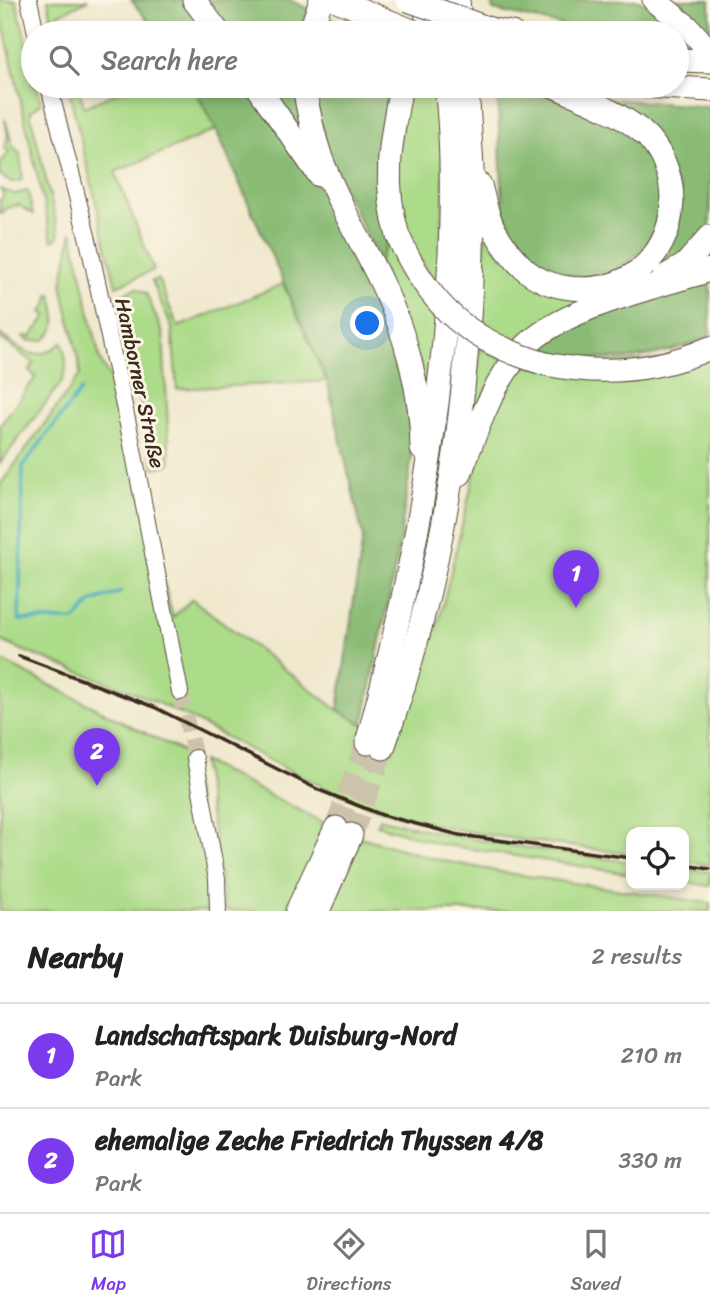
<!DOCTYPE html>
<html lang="en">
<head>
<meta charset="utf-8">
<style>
	body { margin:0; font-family:Sriracha,sans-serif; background:#f6f6f6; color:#222 }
	.controls { position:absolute; right:21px; bottom:21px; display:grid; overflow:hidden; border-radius:14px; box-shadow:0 4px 10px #0003 }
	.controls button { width:63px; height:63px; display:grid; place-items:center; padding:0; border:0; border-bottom:2px solid #e0e0e0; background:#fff; color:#222; font:35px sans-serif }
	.you { position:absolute; left:368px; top:324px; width:24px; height:24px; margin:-18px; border:5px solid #fff; border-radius:50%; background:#1a73e8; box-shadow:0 0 0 10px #1a73e833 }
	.badge { display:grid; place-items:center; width:46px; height:46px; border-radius:50%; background:#7c3aed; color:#fff; font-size:23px; font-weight:700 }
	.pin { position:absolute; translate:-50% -58px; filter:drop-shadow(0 2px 4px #0008) }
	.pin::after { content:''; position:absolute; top:37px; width:24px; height:21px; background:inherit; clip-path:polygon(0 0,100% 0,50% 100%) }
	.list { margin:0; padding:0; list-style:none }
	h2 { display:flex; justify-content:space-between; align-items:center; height:91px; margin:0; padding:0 28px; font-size:30px }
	h2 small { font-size:23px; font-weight:400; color:#767676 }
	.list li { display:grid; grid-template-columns:46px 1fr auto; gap:21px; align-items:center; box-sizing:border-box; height:105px; padding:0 28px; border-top:2px solid #e0e0e0 }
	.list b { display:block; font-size:26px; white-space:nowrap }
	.list p { margin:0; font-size:23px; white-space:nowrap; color:#767676 }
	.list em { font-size:23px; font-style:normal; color:#767676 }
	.icon { flex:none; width:38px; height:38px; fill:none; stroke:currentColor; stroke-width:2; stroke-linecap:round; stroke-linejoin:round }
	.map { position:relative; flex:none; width:710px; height:911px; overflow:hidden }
	.search { position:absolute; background:#fff; box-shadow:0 4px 10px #0003; left:21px; right:21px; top:21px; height:77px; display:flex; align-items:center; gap:18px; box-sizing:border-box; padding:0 24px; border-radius:38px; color:#767676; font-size:26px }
	.sheet { height:301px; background:#fff }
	nav { display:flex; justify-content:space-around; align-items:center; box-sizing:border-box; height:98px; border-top:2px solid #e0e0e0; background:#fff; font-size:19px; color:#767676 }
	nav a { display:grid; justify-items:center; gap:4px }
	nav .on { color:#7c3aed }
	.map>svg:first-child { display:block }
	.green { fill:#acdb89; stroke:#748254; stroke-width:2 }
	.forest { fill:#89bb75; stroke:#62724a; stroke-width:2 }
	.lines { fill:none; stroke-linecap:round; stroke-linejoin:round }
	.stream { stroke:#3fabbe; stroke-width:3.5 }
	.minor-tunnel { stroke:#ccc3ab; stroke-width:16; stroke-dasharray:16 8; stroke-linecap:butt }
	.highway-tunnel { stroke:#ccc3ab; stroke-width:23; stroke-dasharray:23 11; stroke-linecap:butt }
	.minor-casing { stroke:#564738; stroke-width:18 }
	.highway-casing { stroke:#564738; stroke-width:25 }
	.minor { stroke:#fff; stroke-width:16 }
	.highway { stroke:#fff; stroke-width:23 }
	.rail { stroke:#3b2a1e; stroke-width:3.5 }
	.highway-bridge-casing { stroke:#564738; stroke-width:25; stroke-linecap:butt }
	.highway-bridge { stroke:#fff; stroke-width:23 }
	.labels { text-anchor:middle; stroke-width:6; stroke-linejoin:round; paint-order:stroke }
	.street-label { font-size:21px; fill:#3b2a1e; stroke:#fcf5e5 }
</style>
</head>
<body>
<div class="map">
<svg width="710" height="911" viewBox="0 0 710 911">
	<rect width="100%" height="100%" fill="#fcf5e5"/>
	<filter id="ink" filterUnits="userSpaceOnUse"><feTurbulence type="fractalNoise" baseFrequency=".0143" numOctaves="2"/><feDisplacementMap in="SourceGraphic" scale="14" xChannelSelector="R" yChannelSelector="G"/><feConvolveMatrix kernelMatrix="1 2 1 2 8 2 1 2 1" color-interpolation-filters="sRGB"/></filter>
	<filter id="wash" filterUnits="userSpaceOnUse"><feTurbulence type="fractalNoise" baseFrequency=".00686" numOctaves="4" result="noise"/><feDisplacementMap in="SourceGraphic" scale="28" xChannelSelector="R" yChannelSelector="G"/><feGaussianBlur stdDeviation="1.57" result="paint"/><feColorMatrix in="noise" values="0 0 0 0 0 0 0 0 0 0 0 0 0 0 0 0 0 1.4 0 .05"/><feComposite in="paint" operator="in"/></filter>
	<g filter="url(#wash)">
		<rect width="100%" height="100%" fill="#f0e9ce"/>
		<g class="green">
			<polygon points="0,0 16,0 33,71 33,86 37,86 41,103 31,111 31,117 59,234 57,239 52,240 0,10"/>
			<polygon points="48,0 88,0 59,14 64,33 55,33"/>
			<polygon points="68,86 78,86 84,107 133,86 193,86 216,130 115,172 154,270 116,286"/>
			<polygon points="407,86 439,86 444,190 439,289 405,236 394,181"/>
			<polygon points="5,119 13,146 20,154 23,178 18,182 10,182 0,175 0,164 9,152 4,148 8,137"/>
			<polygon points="0,189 14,194 28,191 33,214 18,205 7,208 2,214 0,212 0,200 4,195"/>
			<path d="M72,232L100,360L112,382L173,617L192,599L338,710L363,724L392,750L440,617L476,467L494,415L520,367L710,357V865L684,861V832H631V854C546,842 458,836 376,808C293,780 219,728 138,694C92,675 45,662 0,640V485L80,375L79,363L62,285Z"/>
			<polygon points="485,234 503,257 607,294 516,344 482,327"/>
			<polygon points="389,240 437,315 428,405 379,261"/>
			<polygon points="158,279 178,327 283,284 327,381 177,389 172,328 152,281"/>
			<polygon points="136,288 146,293 163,334 170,463 166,466 154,468 119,296"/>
			<path d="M49,295H52C56,313 61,328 44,340L29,341L23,337L25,335L30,338L47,316L42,312L48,302Z"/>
			<path d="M0,334C23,351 37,365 62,342C66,357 69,369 61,383L0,463V425L36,377L29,371L34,363L0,338Z"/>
			<polygon points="480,348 505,360 473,414"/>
			<polygon points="0,660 187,754 211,872 213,911 0,911"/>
			<polygon points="202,761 323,822 314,854 285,911 225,911"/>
			<path d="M379,818C463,841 545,850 631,862V874L439,844L377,825Z"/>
			<polygon points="360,837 435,859 506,873 710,903 710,911 331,911"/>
			<polygon points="684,869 710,872 710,886 684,882"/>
		</g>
		<g class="forest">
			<polygon points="131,0 186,0 211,33 158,33"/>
			<polygon points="202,0 290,0 308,9 301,33 226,33"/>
			<polygon points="491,0 639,0 646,4 693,44 677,42 677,33 598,33 493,10"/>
			<polygon points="671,0 710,0 710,35 696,20"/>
			<polygon points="322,15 364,33 317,33"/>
			<polygon points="193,86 250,86 323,192 399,340 413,448 398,553 363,724 338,710 363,537 327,381 216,130"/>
			<polygon points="264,86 296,86 310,149"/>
			<polygon points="312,86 393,86 389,240 379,261 329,158"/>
			<path d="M497,86C532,86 566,102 598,117C616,125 633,135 645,150C680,192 655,261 604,275C584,280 565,276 547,268C521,257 508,233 503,206Z"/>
			<polygon points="611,99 710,107 710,226 698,243 659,274 630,287 681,190"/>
			<path d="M710,280V336C648,364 599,363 533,351L581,321Z"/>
		</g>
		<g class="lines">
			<polyline class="stream" points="81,390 23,466 19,620 75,620 92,602 121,592"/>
		</g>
	</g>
	<g filter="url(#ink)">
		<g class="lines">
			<polyline class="minor-tunnel" points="180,692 195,758"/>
			<g class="highway-tunnel">
				<polyline points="336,828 367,743"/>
				<polyline points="351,835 383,748"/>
			</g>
			<g class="minor-casing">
				<g id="minor">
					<polyline points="29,0 36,33"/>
					<polyline points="49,86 88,240 129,429 180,692"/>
					<polyline points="195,758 217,879 218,911"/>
				</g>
			</g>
			<g class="highway-casing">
				<g id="highway">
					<polyline points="194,0 219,33"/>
					<polyline points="423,0 431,33"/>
					<polyline points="458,0 461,33"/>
					<polyline points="654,0 688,27 705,46"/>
					<polyline points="493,30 512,33"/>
					<polyline points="310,33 321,0"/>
					<polyline points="677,60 710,61"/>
					<polyline points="257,86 319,175"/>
					<path d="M304,86C308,111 313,135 321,158C337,202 362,242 382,284C406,333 422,394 422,449"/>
					<polyline points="645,86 710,90"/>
					<path d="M480,185C484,200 487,217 495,231C503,245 515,261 528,272C558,294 604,294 634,274C683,241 684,167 640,130C615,110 583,99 554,86"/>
					<path d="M398,236C382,183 391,139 401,86"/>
					<polyline points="664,277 685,265 710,237"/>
					<path d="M546,364C602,376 657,371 710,348"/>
					<path d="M460,474C476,431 492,383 523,349C560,308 657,287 710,270"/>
					<path d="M367,743C408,592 437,449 448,293C452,225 454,154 446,86"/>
					<path d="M383,748C446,571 473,380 473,193C472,158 469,122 467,86"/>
					<polyline points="297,911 336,828"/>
					<polyline points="318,911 351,835"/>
				</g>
			</g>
			<use href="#minor" class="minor"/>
			<use href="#highway" class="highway"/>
			<g class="rail">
				<polyline points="19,656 154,707 319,790 382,815 459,835 631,858"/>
				<polyline points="684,865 710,869"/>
			</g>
			<g class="highway-bridge-casing">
				<g id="highway-bridge">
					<polyline points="337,0 417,33"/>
					<polyline points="408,0 493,30"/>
					<path d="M398,236C430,308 470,342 546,364"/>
				</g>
			</g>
			<use href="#highway-bridge" class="highway-bridge"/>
		</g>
	</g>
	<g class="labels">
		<g class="street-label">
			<text transform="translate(140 383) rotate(78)" y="7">Hamborner Straße</text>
		</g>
	</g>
</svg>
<div class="controls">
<button><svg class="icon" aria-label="locate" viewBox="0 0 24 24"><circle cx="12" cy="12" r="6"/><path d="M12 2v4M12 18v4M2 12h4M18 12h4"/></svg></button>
</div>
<div class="you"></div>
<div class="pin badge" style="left:576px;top:608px">1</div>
<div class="pin badge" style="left:97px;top:786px">2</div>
<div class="search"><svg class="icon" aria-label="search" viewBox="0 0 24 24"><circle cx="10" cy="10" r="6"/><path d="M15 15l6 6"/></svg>Search here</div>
</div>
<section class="sheet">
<h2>Nearby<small>2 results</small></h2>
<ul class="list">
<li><span class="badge">1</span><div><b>Landschaftspark Duisburg-Nord</b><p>Park</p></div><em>210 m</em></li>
<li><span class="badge">2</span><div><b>ehemalige Zeche Friedrich Thyssen 4/8</b><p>Park</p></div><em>330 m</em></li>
</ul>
</section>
<nav>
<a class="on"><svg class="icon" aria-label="map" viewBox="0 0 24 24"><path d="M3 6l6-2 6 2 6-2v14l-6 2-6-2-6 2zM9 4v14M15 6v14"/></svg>Map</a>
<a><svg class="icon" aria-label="directions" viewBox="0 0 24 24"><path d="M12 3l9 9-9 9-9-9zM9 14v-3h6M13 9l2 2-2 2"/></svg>Directions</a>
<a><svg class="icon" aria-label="saved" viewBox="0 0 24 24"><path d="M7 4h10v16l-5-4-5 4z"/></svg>Saved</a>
</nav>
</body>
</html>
